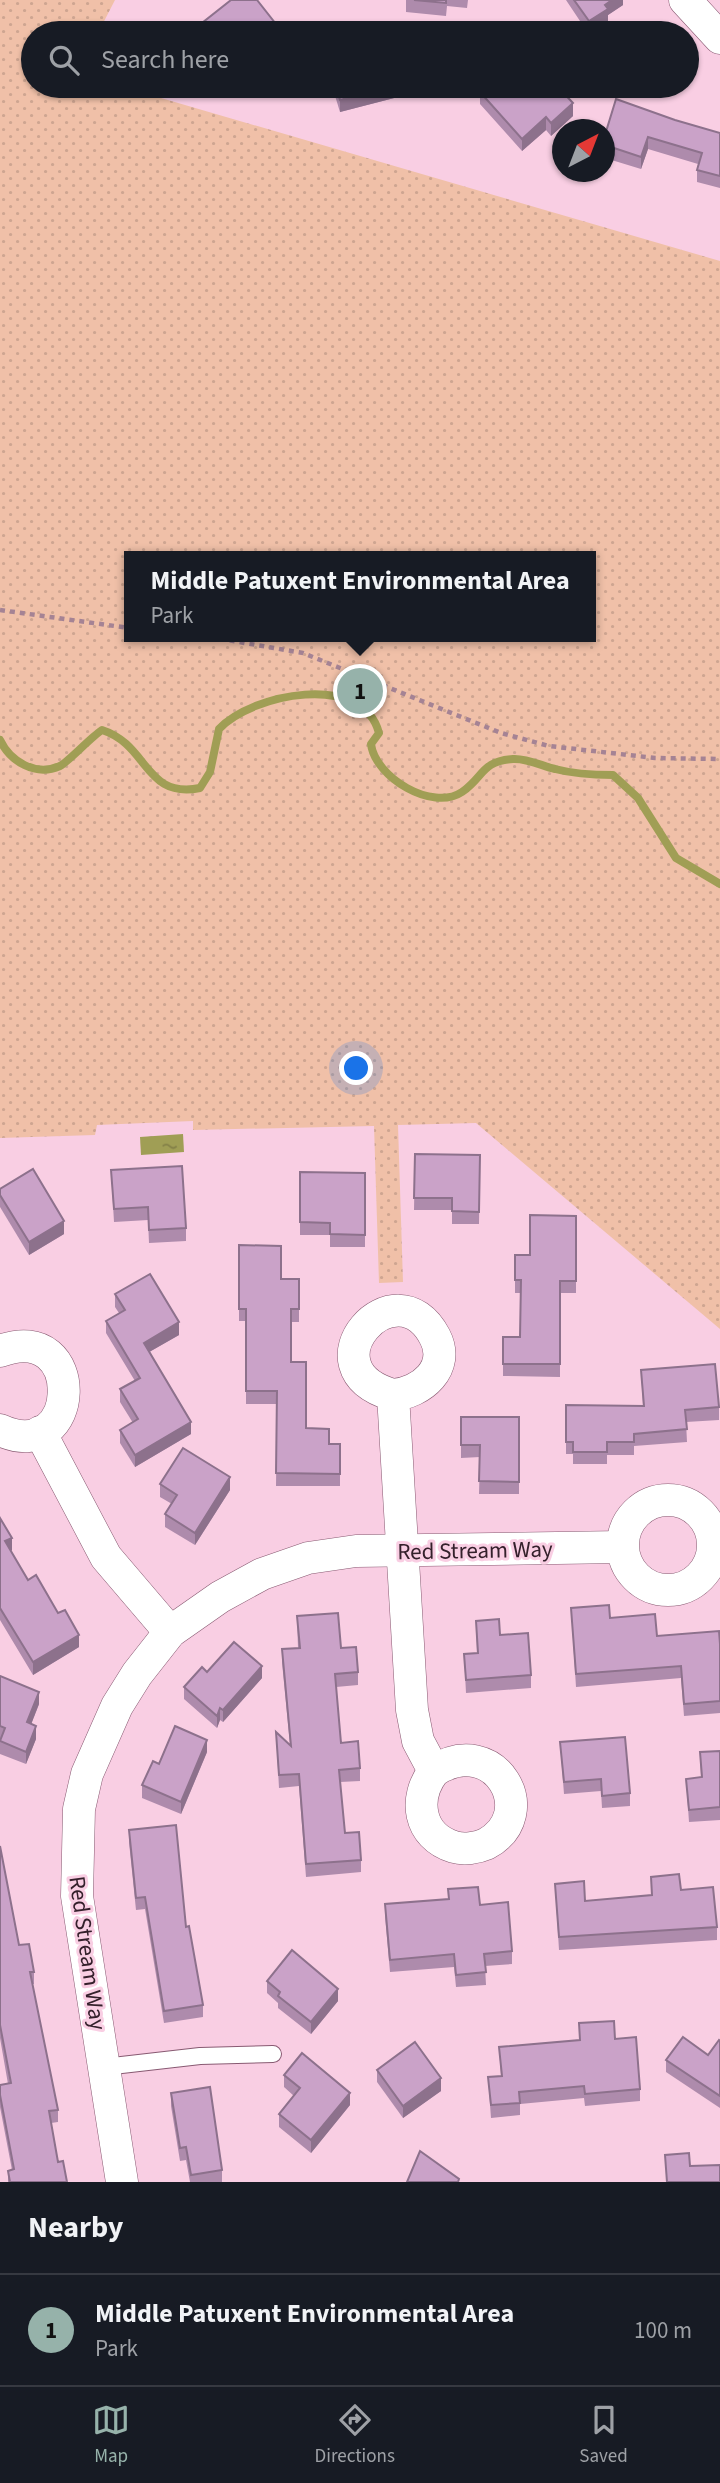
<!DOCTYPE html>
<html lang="en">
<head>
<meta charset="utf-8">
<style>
	body { margin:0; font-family:"Source Sans 3",sans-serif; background:#20242c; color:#f1f3f6 }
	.compass { position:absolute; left:552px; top:119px; width:63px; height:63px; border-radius:50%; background:#171b24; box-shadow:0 2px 5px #0004; rotate:42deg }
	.you { position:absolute; left:357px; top:1069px; width:24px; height:24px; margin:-18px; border:5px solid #fff; border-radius:50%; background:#1a73e8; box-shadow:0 0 0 10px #1a73e833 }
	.badge { display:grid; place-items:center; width:46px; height:46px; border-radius:50%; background:#96b2aa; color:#111; font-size:23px; font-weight:700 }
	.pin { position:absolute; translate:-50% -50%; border:4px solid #fff; box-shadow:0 2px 7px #0006 }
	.popup { position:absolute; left:124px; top:551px; width:472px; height:91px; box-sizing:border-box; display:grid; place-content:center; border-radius:0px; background:#171b24; filter:drop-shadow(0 2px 5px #0005); font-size:23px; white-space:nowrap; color:#9ea1a6 }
	.popup b { font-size:26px; color:#f1f3f6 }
	.popup::after { content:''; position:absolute; left:50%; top:100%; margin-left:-14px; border:14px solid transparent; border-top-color:#171b24 }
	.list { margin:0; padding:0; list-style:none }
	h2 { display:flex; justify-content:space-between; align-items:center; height:91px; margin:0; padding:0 28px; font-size:30px }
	h2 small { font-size:23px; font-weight:400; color:#9ea1a6 }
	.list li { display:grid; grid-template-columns:46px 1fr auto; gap:21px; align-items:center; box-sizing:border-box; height:112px; padding:0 28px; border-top:2px solid #363941 }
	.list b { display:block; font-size:26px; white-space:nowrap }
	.list p { margin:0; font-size:23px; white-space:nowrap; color:#9ea1a6 }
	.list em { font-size:23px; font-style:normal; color:#9ea1a6 }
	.icon { flex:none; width:38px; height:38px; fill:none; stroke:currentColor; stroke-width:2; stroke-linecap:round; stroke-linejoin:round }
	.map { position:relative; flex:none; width:720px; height:2182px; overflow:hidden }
	.search { position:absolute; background:#171b24; box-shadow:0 2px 5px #0004; left:21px; right:21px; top:21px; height:77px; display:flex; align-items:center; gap:18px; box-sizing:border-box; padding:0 24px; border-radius:38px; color:#9ea1a6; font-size:26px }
	.sheet { height:203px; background:#171b24 }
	nav { display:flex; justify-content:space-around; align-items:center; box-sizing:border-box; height:98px; border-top:2px solid #363941; background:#171b24; font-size:19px; color:#9ea1a6 }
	nav a { display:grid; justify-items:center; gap:4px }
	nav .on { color:#96b2aa }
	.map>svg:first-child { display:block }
	.park { fill:url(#park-dots); fill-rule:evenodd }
	.water { fill:url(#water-ripples) }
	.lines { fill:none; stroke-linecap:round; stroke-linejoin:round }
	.stream { stroke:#a09e55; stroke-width:8 }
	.lane-casing { stroke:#885a72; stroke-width:18 }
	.street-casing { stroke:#885a72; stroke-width:33 }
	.path { stroke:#a58394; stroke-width:4.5; stroke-dasharray:5 5; stroke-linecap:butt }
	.lane { stroke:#fff; stroke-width:16 }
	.street { stroke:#fff; stroke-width:32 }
	.wall { fill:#ae8bac }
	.shaded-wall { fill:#8d718c }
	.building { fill:#caa2c8; stroke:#8d718c; stroke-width:2 }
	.labels { text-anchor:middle; stroke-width:6; stroke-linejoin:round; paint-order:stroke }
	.street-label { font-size:23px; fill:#34202b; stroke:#f9cee3 }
</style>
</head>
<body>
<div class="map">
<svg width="720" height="2182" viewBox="0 0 720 2182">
	<defs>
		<pattern id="park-dots" width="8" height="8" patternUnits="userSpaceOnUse" patternTransform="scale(1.75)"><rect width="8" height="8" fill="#f0c0a8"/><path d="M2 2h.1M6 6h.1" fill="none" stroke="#cea591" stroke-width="1.8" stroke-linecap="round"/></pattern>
		<pattern id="water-ripples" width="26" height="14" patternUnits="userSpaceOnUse" patternTransform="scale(1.75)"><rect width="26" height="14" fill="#a09e55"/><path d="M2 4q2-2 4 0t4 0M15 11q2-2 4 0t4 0" fill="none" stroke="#838047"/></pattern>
	</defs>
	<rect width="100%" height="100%" fill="#f9cee3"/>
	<path class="park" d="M0,0H115L98,33H33V86H120L720,261V1329L476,1123L398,1125L403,1282L379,1283L374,1126L193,1130V1121L97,1125L95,1135L0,1138ZM129,556H591V637H129Z"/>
	<polygon class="water" points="183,1134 184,1152 141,1155 140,1137"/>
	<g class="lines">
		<path class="stream" d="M0,740C10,761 35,777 60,766C69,761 90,738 102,730C149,745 144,799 200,788L210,772L219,729C251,694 363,671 379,733L371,744C375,777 432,812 462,792C484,777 481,761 513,759C527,758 542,766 555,769C574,774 593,775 613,775L638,798L676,858L720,884"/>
		<g class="lane-casing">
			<polyline id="lane" points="104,2067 200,2056 273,2054"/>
		</g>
		<g class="street-casing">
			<g id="street">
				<polyline points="685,0 720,38"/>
				<path d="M0,1351C88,1318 82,1468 0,1430"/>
				<path d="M393,1395C300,1368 396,1262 435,1337C451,1368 421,1393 393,1395L412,1710L418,1741L434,1771C495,1731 542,1814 486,1844C477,1848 464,1850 454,1847C418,1836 413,1798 434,1771"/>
				<polyline points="40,1432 106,1557 170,1632"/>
				<circle cx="668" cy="1545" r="45"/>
				<polyline points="122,2182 77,1896 79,1809 87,1774 117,1706 137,1674 170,1632 220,1597 262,1574 308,1558 356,1551 622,1547"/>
			</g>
		</g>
		<g class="path">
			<polyline points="0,610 129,628"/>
			<polyline points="210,637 303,653 501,733 549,746 655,758 720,759"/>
			<polyline points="706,1571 720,1579"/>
		</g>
		<use href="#lane" class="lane"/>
		<use href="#street" class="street"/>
	</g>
	<g class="wall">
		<polygon points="406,0 468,0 467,8 447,6 446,16 406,12"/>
		<polygon points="566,0 623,0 623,5 608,15 608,21 588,33"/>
		<polygon points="202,23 283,33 202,33"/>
		<polygon points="332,86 398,86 398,97 340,112"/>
		<polygon points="480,92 573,116 551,136 546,130 522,151 480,104"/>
		<polygon points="675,120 720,133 720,188 697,182 697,170 698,164 648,149 641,169 605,158 605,135"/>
		<polygon points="415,1154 480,1155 479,1224 452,1224 452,1210 414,1210"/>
		<polygon points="111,1170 186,1228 186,1241 149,1243 148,1220 114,1222"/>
		<polygon points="300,1172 365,1173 365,1247 330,1247 330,1235 300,1235"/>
		<polygon points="0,1189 64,1234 29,1255 0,1207"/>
		<polygon points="576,1216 576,1293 560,1293 560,1377 503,1376 503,1337 520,1337 521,1293 515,1293 515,1255 530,1255"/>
		<polygon points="239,1245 281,1279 299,1279 299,1322 291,1322 291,1362 306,1428 329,1444 340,1444 340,1486 276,1486 277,1404 246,1404 246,1321 239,1321"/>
		<polygon points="115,1294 179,1335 149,1352 191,1434 135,1467 120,1443 120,1430 133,1423 120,1402 120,1389 135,1381 106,1333 106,1321 119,1313 115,1307"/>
		<polygon points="641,1370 719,1407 719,1420 686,1422 687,1442 634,1446 634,1455 607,1455 607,1464 573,1464 573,1454 566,1454 566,1405 643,1406"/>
		<polygon points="461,1417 519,1417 519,1494 479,1494 480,1457 461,1458"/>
		<polygon points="160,1484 230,1490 195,1545 165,1527 165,1514 172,1504 160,1497"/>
		<polygon points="0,1518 12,1550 11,1551 28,1580 79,1647 33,1675 0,1620"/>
		<polygon points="571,1608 610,1618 657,1636 720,1644 720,1713 684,1716 681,1678 576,1687"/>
		<polygon points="297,1616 341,1648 358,1672 358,1685 336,1687 341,1743 360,1768 360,1781 340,1782 345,1833 361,1860 361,1872 306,1877 299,1786 279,1788 276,1732 290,1745 282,1662 282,1649 298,1648"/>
		<polygon points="476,1621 531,1675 531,1688 466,1693 464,1654 477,1653"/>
		<polygon points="207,1672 262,1678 223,1722 220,1720 217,1728 184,1699 184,1687"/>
		<polygon points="0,1676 39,1704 31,1724 36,1739 26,1764 0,1754"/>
		<polygon points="560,1742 630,1793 630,1806 602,1808 601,1791 564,1794"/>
		<polygon points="720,1751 720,1820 689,1822 686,1779 701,1777 700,1752"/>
		<polygon points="207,1752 181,1814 142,1798 142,1785 159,1764"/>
		<polygon points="129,1830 186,1927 203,2005 203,2017 164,2023 145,1909 136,1910 129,1842"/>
		<polygon points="0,1846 19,1945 34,1972 34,1984 32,1984 58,2110 58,2122 51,2123 58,2162 67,2182 8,2182 8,2171 12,2170 0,2107 0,2085 8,2084 0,2038"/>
		<polygon points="651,1877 681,1890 717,1927 717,1940 559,1950 555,1884 585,1901 651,1895"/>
		<polygon points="448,1889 480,1905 512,1951 512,1964 485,1966 486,1985 456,1987 454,1967 390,1972 385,1916 385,1904 448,1899"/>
		<polygon points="267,1981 338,2001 311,2034 278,2008 278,2003 267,1993"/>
		<polygon points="579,2023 615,2039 640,2089 640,2101 585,2106 584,2098 520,2104 520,2115 491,2118 488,2077 501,2076 499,2047 579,2040"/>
		<polygon points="720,2041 720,2108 666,2072 666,2060 708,2055"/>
		<polygon points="377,2070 441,2091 403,2118 377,2082"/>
		<polygon points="284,2075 350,2105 311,2153 279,2127 279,2114 294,2096 284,2087"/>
		<polygon points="171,2093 222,2170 222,2182 190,2182 186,2160 180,2161 171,2106"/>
	</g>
	<g class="shaded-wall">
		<polygon points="612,0 623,0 623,5 608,15 608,21 589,33 589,21 605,5"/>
		<polygon points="393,86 398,86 398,97 340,112 340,100"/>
		<polygon points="573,103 573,116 551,136 551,123"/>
		<polygon points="546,117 546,130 522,151 522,139"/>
		<polygon points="648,137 648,149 641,169 641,157"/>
		<polygon points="64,1221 64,1234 29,1255 29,1242"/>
		<polygon points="179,1322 179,1335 144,1355 144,1343"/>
		<polygon points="191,1422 191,1434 135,1467 135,1455"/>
		<polygon points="230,1477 230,1490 195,1545 195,1533"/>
		<polygon points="12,1538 12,1550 5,1554 5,1541"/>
		<polygon points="79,1635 79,1647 33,1675 33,1662"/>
		<polygon points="262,1666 262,1678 223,1722 223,1710"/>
		<polygon points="39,1692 39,1704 27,1735 27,1722"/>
		<polygon points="220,1708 220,1720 217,1728 217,1716"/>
		<polygon points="36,1726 36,1739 26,1764 26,1752"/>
		<polygon points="207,1740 207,1752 181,1814 181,1802"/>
		<polygon points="338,1989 338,2001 311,2034 311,2022"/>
		<polygon points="441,2078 441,2091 403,2118 403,2106"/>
		<polygon points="350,2093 350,2105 311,2153 311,2140"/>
	</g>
	<g class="building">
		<polygon points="231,0 257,0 283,33 210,33 202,23"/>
		<polygon points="414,0 446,0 446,3"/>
		<polygon points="574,0 612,0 605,5 608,9 589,21"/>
		<polygon points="336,86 393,86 340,100"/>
		<polygon points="487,86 557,86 573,103 551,123 546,117 522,139 480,92"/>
		<polygon points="616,99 675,120 720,133 720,176 697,170 702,153 648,137 641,157 605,145 605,135"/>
		<polygon points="415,1154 480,1155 479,1212 452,1211 452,1198 414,1198"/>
		<polygon points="182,1166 186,1228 149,1230 148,1207 114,1209 111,1170"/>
		<polygon points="33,1169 64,1221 29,1242 0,1195 0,1189"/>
		<polygon points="300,1172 365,1173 365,1235 330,1234 330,1223 300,1222"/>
		<polygon points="530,1215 576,1216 576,1281 560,1281 560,1364 503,1364 503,1337 520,1337 521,1280 515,1280 515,1255 530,1255"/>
		<polygon points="239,1245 281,1246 281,1279 299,1279 299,1309 291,1309 291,1362 306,1362 306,1428 329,1429 329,1444 340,1444 340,1474 276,1473 277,1391 246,1391 246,1309 239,1309"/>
		<polygon points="150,1274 179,1322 144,1343 191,1422 135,1455 120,1430 138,1419 120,1389 140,1378 106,1321 125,1310 115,1294"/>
		<polygon points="715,1364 719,1407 685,1410 687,1429 634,1434 634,1442 607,1442 607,1452 573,1452 573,1442 566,1442 566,1405 644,1406 641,1370"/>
		<polygon points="461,1417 519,1417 519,1482 479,1481 480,1445 461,1445"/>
		<polygon points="183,1448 230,1477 195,1533 165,1514 177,1495 160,1484"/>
		<polygon points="0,1518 12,1538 5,1541 28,1580 36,1575 58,1613 65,1610 79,1635 33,1662 0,1608"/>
		<polygon points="609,1605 610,1618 655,1614 657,1636 719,1631 720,1644 720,1701 684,1704 681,1666 576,1674 571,1608"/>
		<polygon points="338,1613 341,1648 356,1647 358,1672 335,1674 341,1743 358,1741 360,1768 339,1770 345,1833 359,1832 361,1860 306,1864 299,1774 279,1775 276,1732 291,1746 282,1649 300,1648 297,1616"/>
		<polygon points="499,1619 500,1635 528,1633 531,1675 466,1680 464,1654 478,1653 476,1621"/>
		<polygon points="234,1642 262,1666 223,1710 220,1708 217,1716 184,1687 202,1667 207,1672"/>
		<polygon points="0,1676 39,1692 27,1722 36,1726 26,1752 0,1741 5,1728 0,1726"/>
		<polygon points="175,1726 207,1740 181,1802 142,1785 153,1761 159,1764"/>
		<polygon points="625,1737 630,1793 602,1796 601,1779 564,1782 560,1742"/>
		<polygon points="720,1751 720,1807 689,1810 686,1779 702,1777 700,1752"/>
		<polygon points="176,1825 186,1927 189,1926 203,2005 164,2011 145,1897 136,1898 129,1830"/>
		<polygon points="0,1846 19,1945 29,1944 34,1972 30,1972 58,2110 49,2111 58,2162 63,2161 67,2182 10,2182 8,2171 14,2169 0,2095 0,2085 11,2083 0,2025"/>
		<polygon points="679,1874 681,1890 713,1887 717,1927 559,1937 555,1884 584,1881 585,1901 652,1895 651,1877"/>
		<polygon points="478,1887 480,1905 508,1902 512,1951 484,1954 486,1972 456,1975 454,1954 390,1960 385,1904 449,1899 448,1889"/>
		<polygon points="292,1950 338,1989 311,2022 278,1996 280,1992 267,1981"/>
		<polygon points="614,2021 615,2039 636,2037 640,2089 585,2094 584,2086 519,2092 520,2103 491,2105 488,2077 502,2076 499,2047 580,2040 579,2023"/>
		<polygon points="683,2037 708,2055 719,2040 720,2041 720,2096 666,2060"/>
		<polygon points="415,2042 441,2078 403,2106 377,2070"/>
		<polygon points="302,2053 350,2093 311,2140 279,2114 300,2088 284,2075"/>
		<polygon points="210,2087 222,2170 191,2175 186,2147 180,2148 171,2093"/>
		<polygon points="420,2151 459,2179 458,2182 407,2182"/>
		<polygon points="689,2153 690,2166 720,2165 720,2182 667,2182 665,2155"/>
	</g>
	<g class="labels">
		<g class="street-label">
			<text transform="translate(475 1550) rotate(-1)" y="8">Red Stream Way</text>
			<text transform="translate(88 1953) rotate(82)" y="8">Red Stream Way</text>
		</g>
	</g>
</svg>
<svg class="compass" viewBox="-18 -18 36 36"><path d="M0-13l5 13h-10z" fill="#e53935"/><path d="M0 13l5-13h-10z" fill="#9ea1a6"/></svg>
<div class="you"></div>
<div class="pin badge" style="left:360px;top:691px">1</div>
<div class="popup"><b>Middle Patuxent Environmental Area</b>Park</div>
<div class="search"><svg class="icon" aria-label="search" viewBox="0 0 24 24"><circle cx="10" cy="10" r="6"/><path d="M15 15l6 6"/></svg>Search here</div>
</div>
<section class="sheet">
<h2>Nearby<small></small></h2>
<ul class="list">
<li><span class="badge">1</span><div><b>Middle Patuxent Environmental Area</b><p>Park</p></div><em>100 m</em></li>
</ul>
</section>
<nav>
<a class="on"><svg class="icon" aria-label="map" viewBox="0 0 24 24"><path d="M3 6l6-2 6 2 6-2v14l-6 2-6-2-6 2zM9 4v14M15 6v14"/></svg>Map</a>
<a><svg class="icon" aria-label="directions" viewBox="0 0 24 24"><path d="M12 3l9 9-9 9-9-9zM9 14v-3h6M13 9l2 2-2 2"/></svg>Directions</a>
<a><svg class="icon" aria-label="saved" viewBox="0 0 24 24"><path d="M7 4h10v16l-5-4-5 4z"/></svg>Saved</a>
</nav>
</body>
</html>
